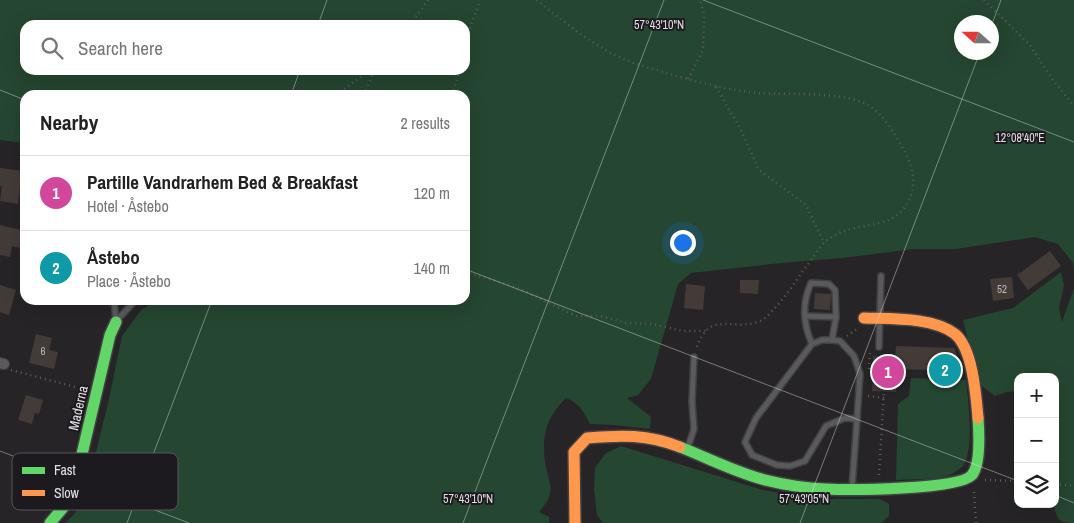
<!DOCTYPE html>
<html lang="en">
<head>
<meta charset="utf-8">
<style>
	body { margin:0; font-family:"Archivo Narrow",sans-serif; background:#f6f6f6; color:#222 }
	.controls { position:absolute; right:15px; bottom:15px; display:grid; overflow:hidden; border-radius:10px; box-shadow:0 5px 20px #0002 }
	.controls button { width:45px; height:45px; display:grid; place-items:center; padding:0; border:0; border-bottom:1px solid #e0e0e0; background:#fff; color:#222; font:25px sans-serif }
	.compass { position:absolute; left:954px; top:15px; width:45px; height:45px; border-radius:50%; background:#fff; box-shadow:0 5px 20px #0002; rotate:291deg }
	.you { position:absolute; left:682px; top:242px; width:18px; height:18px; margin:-12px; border:4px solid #fff; border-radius:50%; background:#1a73e8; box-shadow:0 0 0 8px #1a73e833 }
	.badge { display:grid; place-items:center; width:32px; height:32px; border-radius:50%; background:#b45309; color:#fff; font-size:16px; font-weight:700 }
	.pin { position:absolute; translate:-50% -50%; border:2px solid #fff; box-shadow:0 1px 5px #0006 }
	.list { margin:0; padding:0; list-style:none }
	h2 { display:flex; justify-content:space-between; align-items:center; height:65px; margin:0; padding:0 20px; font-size:21px }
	h2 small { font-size:16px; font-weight:400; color:#767676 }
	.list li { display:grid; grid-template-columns:32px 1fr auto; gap:15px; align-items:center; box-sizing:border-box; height:75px; padding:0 20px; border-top:1px solid #e0e0e0 }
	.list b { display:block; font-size:19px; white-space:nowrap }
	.list p { margin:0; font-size:16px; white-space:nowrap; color:#767676 }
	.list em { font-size:16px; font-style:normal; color:#767676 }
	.icon { flex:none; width:28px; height:28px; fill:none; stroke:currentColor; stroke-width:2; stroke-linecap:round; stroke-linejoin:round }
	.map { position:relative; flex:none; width:1074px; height:523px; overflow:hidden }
	.search { position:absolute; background:#fff; box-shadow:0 5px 20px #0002; left:20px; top:20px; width:450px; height:55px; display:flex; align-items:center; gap:12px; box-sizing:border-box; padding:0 18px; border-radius:15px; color:#767676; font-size:19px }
	.panel { position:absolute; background:#fff; box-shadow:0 5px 20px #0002; left:20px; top:90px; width:450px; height:215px; border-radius:15px }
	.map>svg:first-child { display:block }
	.green { fill:#254631; fill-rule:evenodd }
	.building { fill:#433b37 }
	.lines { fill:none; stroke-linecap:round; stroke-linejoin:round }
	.lane-casing { stroke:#414042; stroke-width:8 }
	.street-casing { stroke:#414042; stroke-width:12 }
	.fast-casing { stroke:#414042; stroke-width:14 }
	.slow-casing { stroke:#414042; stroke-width:14 }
	.path { stroke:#5d5c5e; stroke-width:2.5; stroke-dasharray:1 4; stroke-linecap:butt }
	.lane { stroke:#5a595b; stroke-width:5 }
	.street { stroke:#5a595b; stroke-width:10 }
	.fast { stroke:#63d668; stroke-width:11 }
	.slow { stroke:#ff974d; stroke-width:11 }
	.ticks { fill:none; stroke:#e1dfe3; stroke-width:1; stroke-opacity:0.45 }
	.labels { text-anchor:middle; stroke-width:4; stroke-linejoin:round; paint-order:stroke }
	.number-label { font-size:11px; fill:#bab6b8 }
	.street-label { font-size:14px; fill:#e1dfe3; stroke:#1d1a1f }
	.key { fill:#1d1a1f; stroke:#58555a; stroke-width:1 }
	.key-label { font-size:14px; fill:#e1dfe3 }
	.ticks-label { font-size:12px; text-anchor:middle; fill:#e1dfe3; stroke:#1d1a1f; stroke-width:4; stroke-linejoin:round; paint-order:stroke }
</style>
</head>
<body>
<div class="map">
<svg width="1074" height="523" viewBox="0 0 1074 523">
	<rect width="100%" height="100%" fill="#262427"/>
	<g class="green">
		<path d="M0,0H1074V273L1073,263L1058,244L1035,237L956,249H914L842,258L781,263L691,273L678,284L651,379L638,395L627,398L651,417L650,429L614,425L590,424C584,412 579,403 566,398C546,418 542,434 545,462C549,485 558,491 539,512L549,517V523H65L75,513L91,472L109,399L122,336L141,310L158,300H465V95H25V143L0,140ZM962,22H992V52H962ZM25,25H465V70H25Z"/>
		<path d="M1061,272L1064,285L1059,308L1062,322L1074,288V523C1057,523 1058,519 1053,504H1055V377H1018V391L1007,392L995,396L979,384L963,320L1013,308Z"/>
		<path d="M911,378L966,380C968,400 975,450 963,466C959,470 952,474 947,476C932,480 911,479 896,480L898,404L909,396Z"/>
		<polygon points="621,446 763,490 815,499 880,499 889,504 889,516 881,523 603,523 597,515 594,489 595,468 606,453"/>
	</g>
	<g class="building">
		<polygon points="0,168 25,171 25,188 20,187 18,204 0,201 2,186 0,186"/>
		<polygon points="0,225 25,231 25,249 12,246 10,257 0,255"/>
		<polygon points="1050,251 1061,266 1028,290 1017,275"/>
		<polygon points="1012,277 1014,298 993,301 990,279"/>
		<polygon points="740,280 759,280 758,294 740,293"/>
		<polygon points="686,284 705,286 703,310 684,308"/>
		<polygon points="0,285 16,290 9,315 0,312"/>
		<polygon points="815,293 831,294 830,310 814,309"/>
		<polygon points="36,334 52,338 49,350 58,352 54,369 29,363"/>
		<polygon points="896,346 954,348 960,363 960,371 897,369 896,392 872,391 873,356 895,357"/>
		<polygon points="26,395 43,400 39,414 35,413 32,424 18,420"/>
	</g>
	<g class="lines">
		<g class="lane-casing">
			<g id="lane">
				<polyline points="114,300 116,321"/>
				<polyline points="805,316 836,317"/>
				<polyline points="116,321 136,300"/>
				<polyline points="832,340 840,341 854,356 860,374 857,419"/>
				<path d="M812,344L822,340H832L836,317L835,290L829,284L811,283C802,303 803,324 812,344L756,418L745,442L752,455L777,465L790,466L805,461L826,426L845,418L857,419L852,487"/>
				<polyline points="879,347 881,276"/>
				<polyline points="688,447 694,429 692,402 694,357"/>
			</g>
		</g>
		<g class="street-casing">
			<polyline id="street" points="0,363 4,364"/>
		</g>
		<g class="fast-casing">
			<g id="fast">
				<path d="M680,447C708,458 735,472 765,480C785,485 805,488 825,489C848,490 959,490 972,475C981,464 979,432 978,418"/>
				<polyline points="50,523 67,503 74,488 110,335 116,322"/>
			</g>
		</g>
		<g class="slow-casing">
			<g id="slow">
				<path d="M864,318C891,319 933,317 955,334C973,349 976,396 978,418"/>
				<path d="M575,523L574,452L587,438C621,435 647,434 680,447"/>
			</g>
		</g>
		<g class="path">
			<path d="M537,0C558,17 580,35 604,49C623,61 646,67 667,73C697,82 728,90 759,93C789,95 843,91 868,105C880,112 888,124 895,135C908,156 919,175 910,198C907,205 902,212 896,216C873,230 850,222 826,241C820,246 816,253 812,259C799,275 788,295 773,310C770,313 766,318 762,320C735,334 710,307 696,349"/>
			<polyline points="984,0 1029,44 1053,80 1074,106"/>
			<polyline points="410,25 428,0"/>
			<polyline points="465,48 470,28 480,0"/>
			<polyline points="688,79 703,50 704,14 700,0"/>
			<polyline points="716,87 740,128 759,170 806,205 824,243"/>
			<polyline points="336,95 370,70"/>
			<polyline points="364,95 375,70"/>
			<polyline points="452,95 460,70"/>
			<polyline points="465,272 516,287 576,316 601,316 626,323 653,324 682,331 706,331"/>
			<polyline points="847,336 857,329"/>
			<polyline points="869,369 870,350"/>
			<polyline points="11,370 83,389"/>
			<polyline points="868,396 884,398"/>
			<polyline points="879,475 884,391"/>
			<polyline points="985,480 1018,481"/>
			<polyline points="1055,484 1074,486"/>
			<polyline points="974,492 976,523"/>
		</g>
		<use href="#lane" class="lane"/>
		<use href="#street" class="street"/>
		<use href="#fast" class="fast"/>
		<use href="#slow" class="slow"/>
	</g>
	<path class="ticks" d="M703,0L1074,142M992,24L1001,0M318,25L327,0M0,90L25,100M291,95L300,70M465,269L1018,481M0,451L189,523M1055,495L1074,503M127,523L212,300M463,523L664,0M800,523L980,52"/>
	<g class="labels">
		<g class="number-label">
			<text x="1002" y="293">52</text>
			<text x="43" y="355">6</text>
		</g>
		<g class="street-label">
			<text transform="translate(78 408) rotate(-77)" y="5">Maderna</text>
		</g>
	</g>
	<rect x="12" y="453" width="166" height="57" rx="8" class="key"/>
	<rect x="22" y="467" width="23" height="7" fill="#63d668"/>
	<rect x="22" y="490" width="23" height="6" fill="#ff974d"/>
	<g class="key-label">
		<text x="54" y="475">Fast</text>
		<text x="54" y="498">Slow</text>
	</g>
	<g class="ticks-label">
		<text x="659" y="29">57°43'10"N</text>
		<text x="1020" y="142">12°08'40"E</text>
		<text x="468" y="503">57°43'10"N</text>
		<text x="804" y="503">57°43'05"N</text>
	</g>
</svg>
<div class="controls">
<button>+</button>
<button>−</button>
<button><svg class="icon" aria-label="layers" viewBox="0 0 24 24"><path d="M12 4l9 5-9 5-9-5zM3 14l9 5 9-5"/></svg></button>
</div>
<svg class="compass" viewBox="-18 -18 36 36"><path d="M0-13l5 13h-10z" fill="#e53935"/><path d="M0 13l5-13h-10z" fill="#767676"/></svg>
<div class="you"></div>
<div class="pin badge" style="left:888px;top:372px;background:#d1479c">1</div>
<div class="pin badge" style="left:945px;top:370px;background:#0f9aa8">2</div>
<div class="search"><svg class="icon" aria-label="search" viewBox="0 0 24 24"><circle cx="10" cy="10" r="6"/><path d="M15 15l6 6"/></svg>Search here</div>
<section class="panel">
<h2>Nearby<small>2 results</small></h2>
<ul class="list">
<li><span class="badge" style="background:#d1479c">1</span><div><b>Partille Vandrarhem Bed &amp; Breakfast</b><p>Hotel · Åstebo</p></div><em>120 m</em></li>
<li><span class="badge" style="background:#0f9aa8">2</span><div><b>Åstebo</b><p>Place · Åstebo</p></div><em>140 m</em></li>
</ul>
</section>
</div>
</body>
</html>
